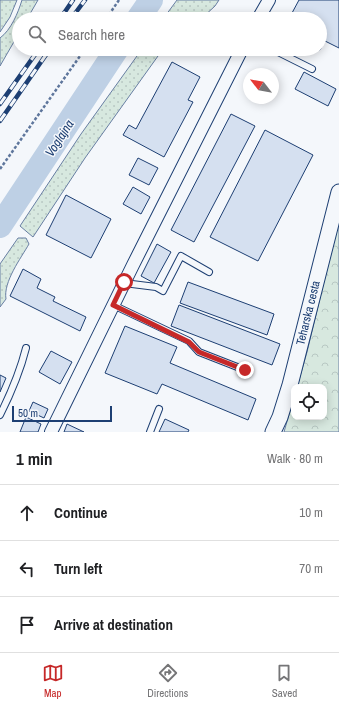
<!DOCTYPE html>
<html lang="en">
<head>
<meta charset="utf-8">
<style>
	body { margin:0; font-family:"Archivo Narrow",sans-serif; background:#f6f6f6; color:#202124 }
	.controls { position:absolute; right:12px; bottom:12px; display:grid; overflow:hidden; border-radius:8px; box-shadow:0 2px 10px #0003 }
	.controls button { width:36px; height:36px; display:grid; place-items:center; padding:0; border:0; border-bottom:1px solid #e0e0e0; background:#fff; color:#202124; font:20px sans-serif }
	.compass { position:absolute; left:243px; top:68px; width:36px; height:36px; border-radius:50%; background:#fff; box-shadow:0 2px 10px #0003; rotate:301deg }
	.scale { position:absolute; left:12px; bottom:10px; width:100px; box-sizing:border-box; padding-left:4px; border:2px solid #1d3f73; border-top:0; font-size:11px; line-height:14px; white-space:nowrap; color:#1d3f73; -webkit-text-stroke:3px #f4f7fb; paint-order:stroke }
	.stop { position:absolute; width:12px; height:12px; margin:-9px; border:3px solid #c62828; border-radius:50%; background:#fff }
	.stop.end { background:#c62828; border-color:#fff; box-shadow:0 1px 4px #0008 }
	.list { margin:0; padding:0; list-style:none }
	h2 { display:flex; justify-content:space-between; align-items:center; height:52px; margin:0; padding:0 16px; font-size:17px }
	h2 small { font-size:13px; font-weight:400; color:#757577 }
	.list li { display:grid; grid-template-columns:26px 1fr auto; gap:12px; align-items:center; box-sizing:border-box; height:56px; padding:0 16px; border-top:1px solid #e0e0e0 }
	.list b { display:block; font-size:15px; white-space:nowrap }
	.list em { font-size:13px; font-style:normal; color:#757577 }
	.icon { flex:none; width:22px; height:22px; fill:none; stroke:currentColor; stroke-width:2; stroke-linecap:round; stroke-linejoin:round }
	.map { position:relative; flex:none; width:339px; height:432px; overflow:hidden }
	.search { position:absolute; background:#fff; box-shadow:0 2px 10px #0003; left:12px; right:12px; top:12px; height:44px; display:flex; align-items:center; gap:10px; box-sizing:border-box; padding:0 14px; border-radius:22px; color:#757577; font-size:15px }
	.sheet { height:220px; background:#fff }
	nav { display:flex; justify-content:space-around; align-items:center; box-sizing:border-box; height:56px; border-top:1px solid #e0e0e0; background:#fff; font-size:11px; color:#757577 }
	nav a { display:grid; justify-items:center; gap:2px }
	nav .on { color:#c62828 }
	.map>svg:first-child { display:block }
	.grass { fill:url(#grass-dots); stroke:#687fa3 }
	.forest { fill:url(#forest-crowns); stroke:#687fa3 }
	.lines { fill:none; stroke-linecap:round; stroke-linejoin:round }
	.river { stroke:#bed0e5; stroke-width:24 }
	.building { fill:#d5e0f0; stroke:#1d3f73 }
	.service-casing { stroke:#1d3f73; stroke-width:8 }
	.minor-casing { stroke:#1d3f73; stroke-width:14 }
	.tertiary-casing { stroke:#1d3f73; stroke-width:17 }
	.path { stroke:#5e769c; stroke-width:2.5; stroke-dasharray:3 2; stroke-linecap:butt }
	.service { stroke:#f4f7fb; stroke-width:6 }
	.minor { stroke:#f4f7fb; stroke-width:12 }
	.tertiary { stroke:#f4f7fb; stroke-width:15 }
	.rail-casing { stroke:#1d3f73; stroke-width:4.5 }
	.rail { stroke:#f4f7fb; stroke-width:3; stroke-dasharray:9; stroke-linecap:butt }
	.route { stroke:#c62828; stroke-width:5 }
	.labels { text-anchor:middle; stroke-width:3; stroke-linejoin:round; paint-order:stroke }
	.street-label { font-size:12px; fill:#1d3f73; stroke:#f4f7fb }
	.water-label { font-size:13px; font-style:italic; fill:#1d3f73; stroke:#f4f7fb }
</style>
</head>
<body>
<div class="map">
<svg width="339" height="432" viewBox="0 0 339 432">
	<defs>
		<pattern id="grass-dots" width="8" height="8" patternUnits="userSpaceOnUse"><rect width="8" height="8" fill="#d7e8df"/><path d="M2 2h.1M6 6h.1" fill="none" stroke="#b8c8c3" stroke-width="1.8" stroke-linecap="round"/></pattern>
		<pattern id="forest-crowns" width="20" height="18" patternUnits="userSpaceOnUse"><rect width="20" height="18" fill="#d7e8df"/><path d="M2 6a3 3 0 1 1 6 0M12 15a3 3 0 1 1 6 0" fill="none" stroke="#b8c8c3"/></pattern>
	</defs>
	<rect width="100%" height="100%" fill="#f4f7fb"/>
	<g class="grass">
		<polygon points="0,0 17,0 10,17 0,32"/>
		<path d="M22,0H38L27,19H19V33L0,66V38C11,30 18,13 22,0Z"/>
		<polygon points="177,0 219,0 215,6 201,19 188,17 186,19 163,19"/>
		<polygon points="142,49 163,49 85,158 33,237 20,226 81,134"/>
		<path d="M18,238H26L29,244C21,258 3,282 6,299L0,307V264Z"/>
	</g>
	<polygon class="forest" points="339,219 339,432 284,432 294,397 294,417 324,417 324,387 297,387 307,352"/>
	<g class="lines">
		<g class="river">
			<polyline points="138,19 151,0"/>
			<polyline points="0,226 117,49"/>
		</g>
	</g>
	<g class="building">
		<polygon points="299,0 339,0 339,48 325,41 320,50 318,49 320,49 320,19 304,19 292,13"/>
		<polygon points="172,62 200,77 188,100 193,102 164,157 123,135 129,125 136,129"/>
		<polygon points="304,72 336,89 328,106 295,89"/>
		<polygon points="231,114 255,126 194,242 171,230"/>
		<polygon points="265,130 313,155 258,261 210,237"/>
		<polygon points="138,158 158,168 149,185 129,175"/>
		<polygon points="133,187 150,197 141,214 123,204"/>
		<polygon points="66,195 111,219 91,258 46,235"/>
		<polygon points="157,244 171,252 154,283 141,276"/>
		<polygon points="23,269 41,279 37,288 55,297 53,301 86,317 80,331 10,296"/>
		<polygon points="188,282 274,314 267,335 180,303"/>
		<polygon points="179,305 280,344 272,365 171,326"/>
		<polygon points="125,326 177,347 170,363 256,399 248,420 162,384 157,394 105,373"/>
		<polygon points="51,351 72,362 60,384 39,372"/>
		<polygon points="0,375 6,378 0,392"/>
		<polygon points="33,402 48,409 44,418 29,411"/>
		<polygon points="26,417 41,424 38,432 20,432"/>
		<polygon points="165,419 189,430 188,432 159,432"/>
		<polygon points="67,424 84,432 64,432"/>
	</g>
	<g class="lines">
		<g class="service-casing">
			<g id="service">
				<polyline points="272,49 312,69"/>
				<polyline points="124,283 156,287 163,291 181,256 209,272"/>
				<polyline points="113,305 189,341 199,352 245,370"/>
				<path d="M0,415C11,393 20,372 26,348"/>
				<polyline points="150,432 159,409"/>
			</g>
		</g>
		<g class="minor-casing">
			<g id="minor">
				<polyline points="258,19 269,0"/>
				<polyline points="51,432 133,265 242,49"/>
			</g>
		</g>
		<g class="tertiary-casing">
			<polyline id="tertiary" points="273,432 280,417 290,385 339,192"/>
		</g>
		<g class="path">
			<polyline points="106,19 119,0"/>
			<polyline points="0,169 85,49"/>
		</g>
		<use href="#service" class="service"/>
		<use href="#minor" class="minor"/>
		<use href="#tertiary" class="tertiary"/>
		<g class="rail-casing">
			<g id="rail">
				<polyline points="60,19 73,0"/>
				<polyline points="71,19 85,0"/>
				<polyline points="0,104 39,49"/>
				<polyline points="0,121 50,49"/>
			</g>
		</g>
		<use href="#rail" class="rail"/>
	</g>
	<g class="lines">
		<polyline class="route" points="124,282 113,305 189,342 199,352 245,370"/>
	</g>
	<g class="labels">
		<g class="street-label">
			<text transform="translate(308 313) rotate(-76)" y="4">Teharska cesta</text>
		</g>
		<g class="water-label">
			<text transform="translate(59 138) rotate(-57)" y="5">Voglajna</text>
		</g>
	</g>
</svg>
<div class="controls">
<button><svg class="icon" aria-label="locate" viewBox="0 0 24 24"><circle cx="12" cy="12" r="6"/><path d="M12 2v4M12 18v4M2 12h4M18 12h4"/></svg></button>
</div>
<svg class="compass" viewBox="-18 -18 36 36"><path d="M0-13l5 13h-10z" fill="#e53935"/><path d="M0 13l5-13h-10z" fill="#757577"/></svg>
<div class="scale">50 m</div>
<div class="stop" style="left:124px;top:282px"></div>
<div class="stop end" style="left:245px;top:370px"></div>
<div class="search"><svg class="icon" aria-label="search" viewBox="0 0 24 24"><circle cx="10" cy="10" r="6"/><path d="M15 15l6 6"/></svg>Search here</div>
</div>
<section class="sheet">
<h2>1 min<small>Walk · 80 m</small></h2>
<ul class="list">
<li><svg class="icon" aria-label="ahead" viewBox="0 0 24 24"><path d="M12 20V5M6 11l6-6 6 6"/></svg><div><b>Continue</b></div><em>10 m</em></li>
<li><svg class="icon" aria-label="left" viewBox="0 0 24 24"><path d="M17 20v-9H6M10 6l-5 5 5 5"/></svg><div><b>Turn left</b></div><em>70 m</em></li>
<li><svg class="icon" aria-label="arrive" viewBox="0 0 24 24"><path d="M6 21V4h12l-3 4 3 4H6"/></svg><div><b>Arrive at destination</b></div></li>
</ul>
</section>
<nav>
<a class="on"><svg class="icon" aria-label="map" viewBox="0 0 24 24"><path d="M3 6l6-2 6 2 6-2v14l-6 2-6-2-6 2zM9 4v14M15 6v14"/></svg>Map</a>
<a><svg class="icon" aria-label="directions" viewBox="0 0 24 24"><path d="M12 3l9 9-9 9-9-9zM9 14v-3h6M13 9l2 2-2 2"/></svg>Directions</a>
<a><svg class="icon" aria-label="saved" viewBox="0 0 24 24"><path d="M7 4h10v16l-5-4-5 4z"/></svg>Saved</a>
</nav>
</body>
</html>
